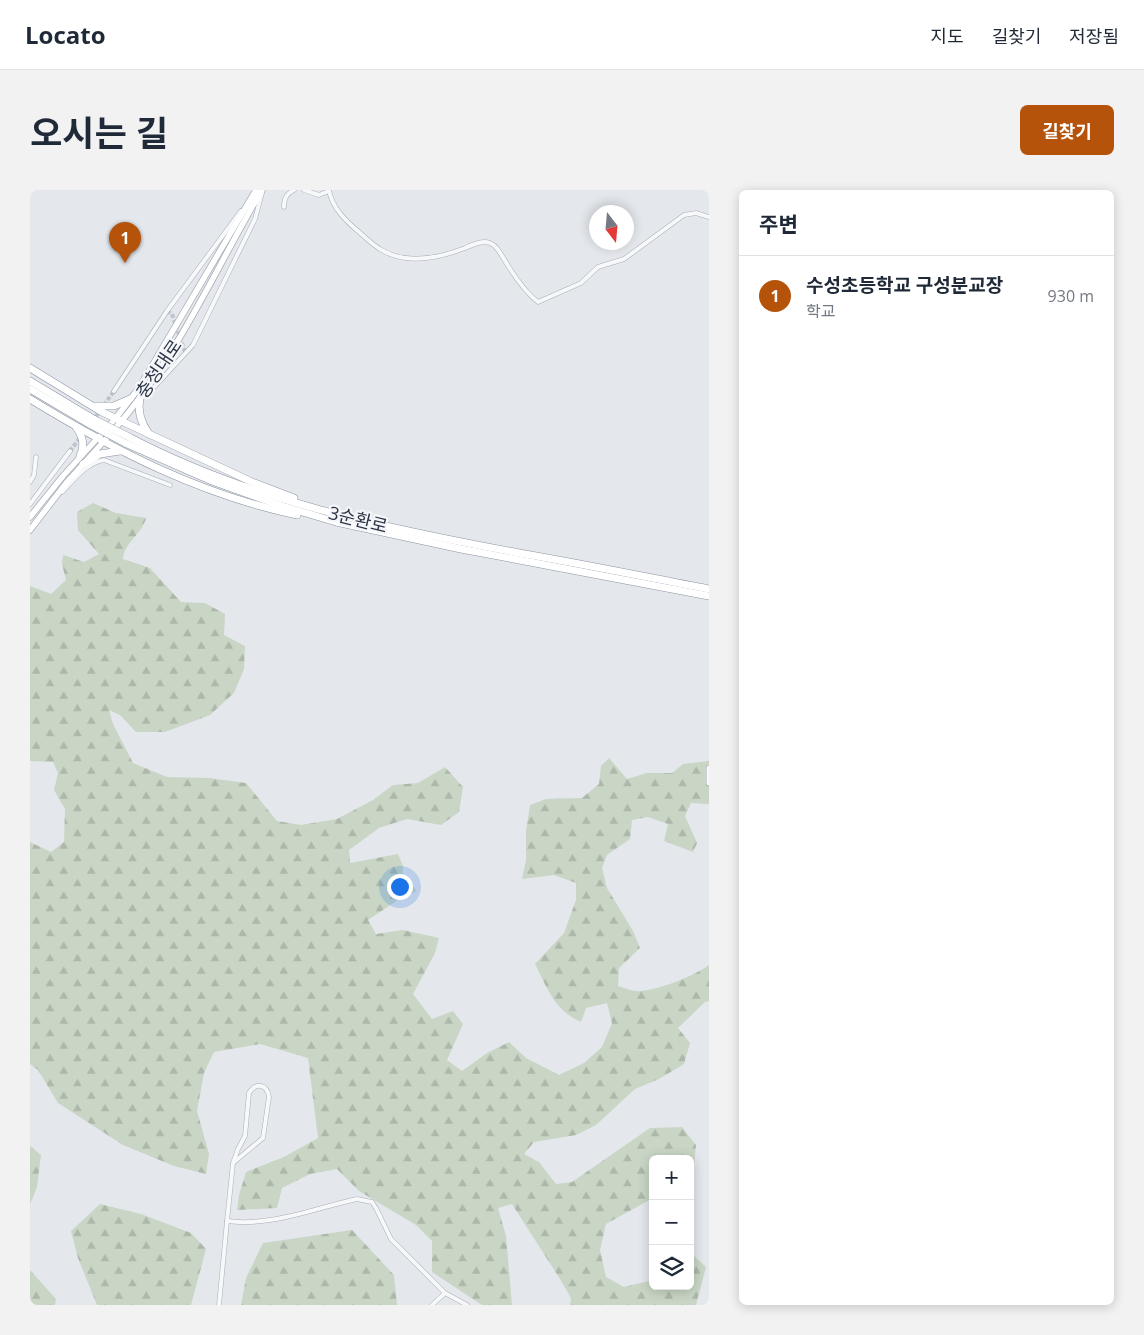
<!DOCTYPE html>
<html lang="ko">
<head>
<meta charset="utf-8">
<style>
	body { margin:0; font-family:"Open Sans","Noto Sans KR",sans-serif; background:#f2f2f3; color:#1f2937 }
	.controls { position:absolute; right:15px; bottom:15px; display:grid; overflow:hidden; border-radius:8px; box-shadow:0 2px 12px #0003 }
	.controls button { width:45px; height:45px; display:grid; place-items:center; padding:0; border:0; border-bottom:1px solid #e0e1e3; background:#fff; color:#1f2937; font:25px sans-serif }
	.compass { position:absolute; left:559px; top:15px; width:45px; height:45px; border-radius:50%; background:#fff; box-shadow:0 2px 12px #0003; rotate:164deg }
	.you { position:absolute; left:369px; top:696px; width:18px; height:18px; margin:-12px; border:4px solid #fff; border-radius:50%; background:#1a73e8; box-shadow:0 0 0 8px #1a73e833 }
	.badge { display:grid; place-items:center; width:32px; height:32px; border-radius:50%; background:#b45309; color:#fff; font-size:16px; font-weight:700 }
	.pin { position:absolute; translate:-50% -41px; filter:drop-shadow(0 1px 2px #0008) }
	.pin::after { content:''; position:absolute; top:26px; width:18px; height:15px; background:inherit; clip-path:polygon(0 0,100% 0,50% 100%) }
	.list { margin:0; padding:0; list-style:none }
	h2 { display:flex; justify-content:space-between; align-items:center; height:65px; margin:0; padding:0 20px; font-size:21px }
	h2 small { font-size:16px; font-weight:400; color:#747a83 }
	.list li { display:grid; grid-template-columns:32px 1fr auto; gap:15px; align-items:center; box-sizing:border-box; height:80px; padding:0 20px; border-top:1px solid #e0e1e3 }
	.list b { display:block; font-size:19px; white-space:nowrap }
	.list p { margin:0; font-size:16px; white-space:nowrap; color:#747a83 }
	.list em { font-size:16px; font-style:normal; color:#747a83 }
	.icon { flex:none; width:28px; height:28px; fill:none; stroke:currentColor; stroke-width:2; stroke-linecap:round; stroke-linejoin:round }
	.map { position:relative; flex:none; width:679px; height:1115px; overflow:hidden; border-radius:8px }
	header { display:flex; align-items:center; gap:30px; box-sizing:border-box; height:70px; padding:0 25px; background:#fff; border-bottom:1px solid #e0e1e3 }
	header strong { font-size:24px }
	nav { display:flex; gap:28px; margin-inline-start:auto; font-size:18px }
	.intro { display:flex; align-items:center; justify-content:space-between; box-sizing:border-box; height:120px; padding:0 30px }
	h1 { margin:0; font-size:35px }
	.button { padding:12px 22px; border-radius:8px; background:#b45309; color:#fff; font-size:18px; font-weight:700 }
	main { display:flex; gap:30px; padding:0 30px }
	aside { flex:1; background:#fff; border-radius:8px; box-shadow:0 2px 12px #0003 }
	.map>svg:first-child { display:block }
	.forest { fill:url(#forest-firs) }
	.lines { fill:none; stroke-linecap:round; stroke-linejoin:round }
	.minor-tunnel { stroke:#bfc3cb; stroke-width:4; stroke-dasharray:4 2; stroke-linecap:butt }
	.minor-casing { stroke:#a9aeb7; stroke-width:5 }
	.tertiary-casing { stroke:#a9aeb7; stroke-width:6 }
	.secondary-casing { stroke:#a9aeb7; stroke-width:7 }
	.trunk-casing { stroke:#8b94a3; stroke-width:8 }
	.minor { stroke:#f7f8fa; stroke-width:4 }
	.tertiary { stroke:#f7f8fa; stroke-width:5 }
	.secondary { stroke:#fff; stroke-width:5.5 }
	.trunk { stroke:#fff; stroke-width:7 }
	.trunk-bridge-casing { stroke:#8b94a3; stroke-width:8; stroke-linecap:butt }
	.trunk-bridge { stroke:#fff; stroke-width:7 }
	.labels { text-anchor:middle; stroke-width:4.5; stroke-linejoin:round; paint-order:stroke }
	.street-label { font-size:18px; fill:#2b3445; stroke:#f4f6f9 }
</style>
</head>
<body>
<header>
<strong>Locato</strong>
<nav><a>지도</a><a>길찾기</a><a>저장됨</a></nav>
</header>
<div class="intro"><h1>오시는 길</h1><a class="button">길찾기</a></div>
<main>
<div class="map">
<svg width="679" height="1115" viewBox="0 0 679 1115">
	<defs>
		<pattern id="forest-firs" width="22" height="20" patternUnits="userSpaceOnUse" patternTransform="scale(1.25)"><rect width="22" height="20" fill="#c9d6c5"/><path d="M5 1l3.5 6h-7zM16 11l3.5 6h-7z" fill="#adb8ab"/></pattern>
	</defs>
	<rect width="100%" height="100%" fill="#e4e7ec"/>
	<g class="forest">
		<path d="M63,313L86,323L116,328C112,344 94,353 93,369L120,378L151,412L175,413L195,424L194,445L215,456L214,479L204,503L180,525L135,542H106L90,525L79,520L83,534L103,573L137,587L179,588L216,593L247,631L271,635L307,629L343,610L363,595L388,593L415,577L433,597L429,622L411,635L377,629L349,638L319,660L320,673L368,664L373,676V684L387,701L368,710L338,730L346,744L373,740L409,748L405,763L383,804L402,829L423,821L433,834L417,870L432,881L457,863L479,852L496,868L529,885L554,873L572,857L582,833L577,813L556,818L551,832C524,820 518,799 505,774L534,743L546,710V693L524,685L492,689L496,670V641L500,615L516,609L552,608L569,594L571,576L579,568L597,589L617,583H642L653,574L679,571V614L661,613L655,626L667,653L663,662L634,651L638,634L618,627L602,630L600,649L577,665L572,678L577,698L603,741L610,758L589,778L588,796C595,798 604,802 611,801C631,799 664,786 679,775V811L675,812L648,838L660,853L654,874L629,889L605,899L566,935L546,945L504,952L494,964L509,972L526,994L542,992L620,938L652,937L666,955L664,976L660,981V969H623V1008L576,1034L570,1060L576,1087L594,1097L623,1090V1096H660V1062L676,1077L666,1115H540L541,1108L530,1089L482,1014L468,1018L476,1046L482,1115H452L402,1082V1051L386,1035L329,1001L307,979L280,984L252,998L247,1018L207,1020L209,1005L216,982L254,967L288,948L278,868L230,854L184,862L174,883L167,921L179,964L176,984L144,976L93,955L28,913L8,880L0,874V652L21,662L34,652L35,619L24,600L28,583L23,572L0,571V396L21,404L36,390L32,374L33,365L54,372L69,364L48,340L47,322Z"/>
		<polygon points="0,956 11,965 7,997 0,1014"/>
		<polygon points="70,1014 111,1024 161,1043 176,1059 161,1115 67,1115 48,1068 41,1041"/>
		<polygon points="322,1040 364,1085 367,1115 211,1115 216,1088 233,1053"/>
		<polygon points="0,1080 26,1109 25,1115 0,1115"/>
	</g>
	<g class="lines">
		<g class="minor-tunnel">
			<polyline points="137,121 142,124 155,162"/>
			<polyline points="74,215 84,201"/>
			<polyline points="40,261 70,221"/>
		</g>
		<g class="minor-casing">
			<g id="minor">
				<polyline points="274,0 289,5 299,1"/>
				<path d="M299,0C302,18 316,31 329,42C336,48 343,55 350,59C375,75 409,68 435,58C442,55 452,50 460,53C469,57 472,67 477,74C485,87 495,102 508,112L551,93L568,77L594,69L654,25L666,23L679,27"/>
				<path d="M254,17C254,9 256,4 264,0"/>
				<polyline points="84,201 137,121 211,21"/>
				<polyline points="110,208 116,206 163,155 225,29 232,3"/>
				<polyline points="0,292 4,285 6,267"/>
				<path d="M32,302C43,291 57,272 74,270L140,295"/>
				<polyline points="0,314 40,261"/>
				<path d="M197,1031L203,973L208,959L215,946L219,903C226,892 237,894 239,907L233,948L203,973"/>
				<path d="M189,1115L197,1031C241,1037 285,1018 327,1009L342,1012L346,1018L361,1049L415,1103L437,1115"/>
				<polyline points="402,1115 415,1103"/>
			</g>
		</g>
		<g class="tertiary-casing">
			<polyline id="tertiary" points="679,578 679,593"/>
		</g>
		<g class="secondary-casing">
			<g id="secondary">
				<path d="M82,242C146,171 184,81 232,0"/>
				<polyline points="0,327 33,286 85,229 109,198 226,0"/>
				<polyline points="0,340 37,292 76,249"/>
			</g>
		</g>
		<g class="trunk-casing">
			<g id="trunk">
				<polyline points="0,178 72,222 222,292 264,308"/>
				<polyline points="0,191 65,230"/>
				<polyline points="0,199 61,235"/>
				<path d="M110,208C107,222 111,233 119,244"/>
				<path d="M0,209C83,260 171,305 267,325"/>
				<polyline points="65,216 84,216 100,209"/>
				<path d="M46,237C53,247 55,255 50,266"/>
				<path d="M99,247C221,311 355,338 489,363C553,374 616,387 679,399"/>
				<polyline points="95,253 182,291 252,316 306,332 431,359 679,406"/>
				<polyline points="53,274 70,264 90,261"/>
			</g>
		</g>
		<use href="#minor" class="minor"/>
		<use href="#tertiary" class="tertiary"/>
		<use href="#secondary" class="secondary"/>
		<use href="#trunk" class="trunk"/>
		<g class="trunk-bridge-casing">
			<g id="trunk-bridge">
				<polyline points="65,230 99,247"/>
				<polyline points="61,235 95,253"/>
			</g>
		</g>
		<use href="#trunk-bridge" class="trunk-bridge"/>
	</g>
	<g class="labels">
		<g class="street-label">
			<text transform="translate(129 179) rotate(-56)" y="6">충청대로</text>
			<text transform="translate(328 330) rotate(14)" y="6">3순환로</text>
		</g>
	</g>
</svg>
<div class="controls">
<button>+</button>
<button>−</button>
<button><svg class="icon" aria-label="layers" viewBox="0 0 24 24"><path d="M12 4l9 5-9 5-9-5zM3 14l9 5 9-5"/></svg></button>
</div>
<svg class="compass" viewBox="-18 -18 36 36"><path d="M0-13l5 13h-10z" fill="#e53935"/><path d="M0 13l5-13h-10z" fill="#747a83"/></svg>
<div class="you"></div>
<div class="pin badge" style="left:95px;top:73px">1</div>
</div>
<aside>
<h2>주변<small></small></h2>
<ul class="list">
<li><span class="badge">1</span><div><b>수성초등학교 구성분교장</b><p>학교</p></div><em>930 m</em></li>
</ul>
</aside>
</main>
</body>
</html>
